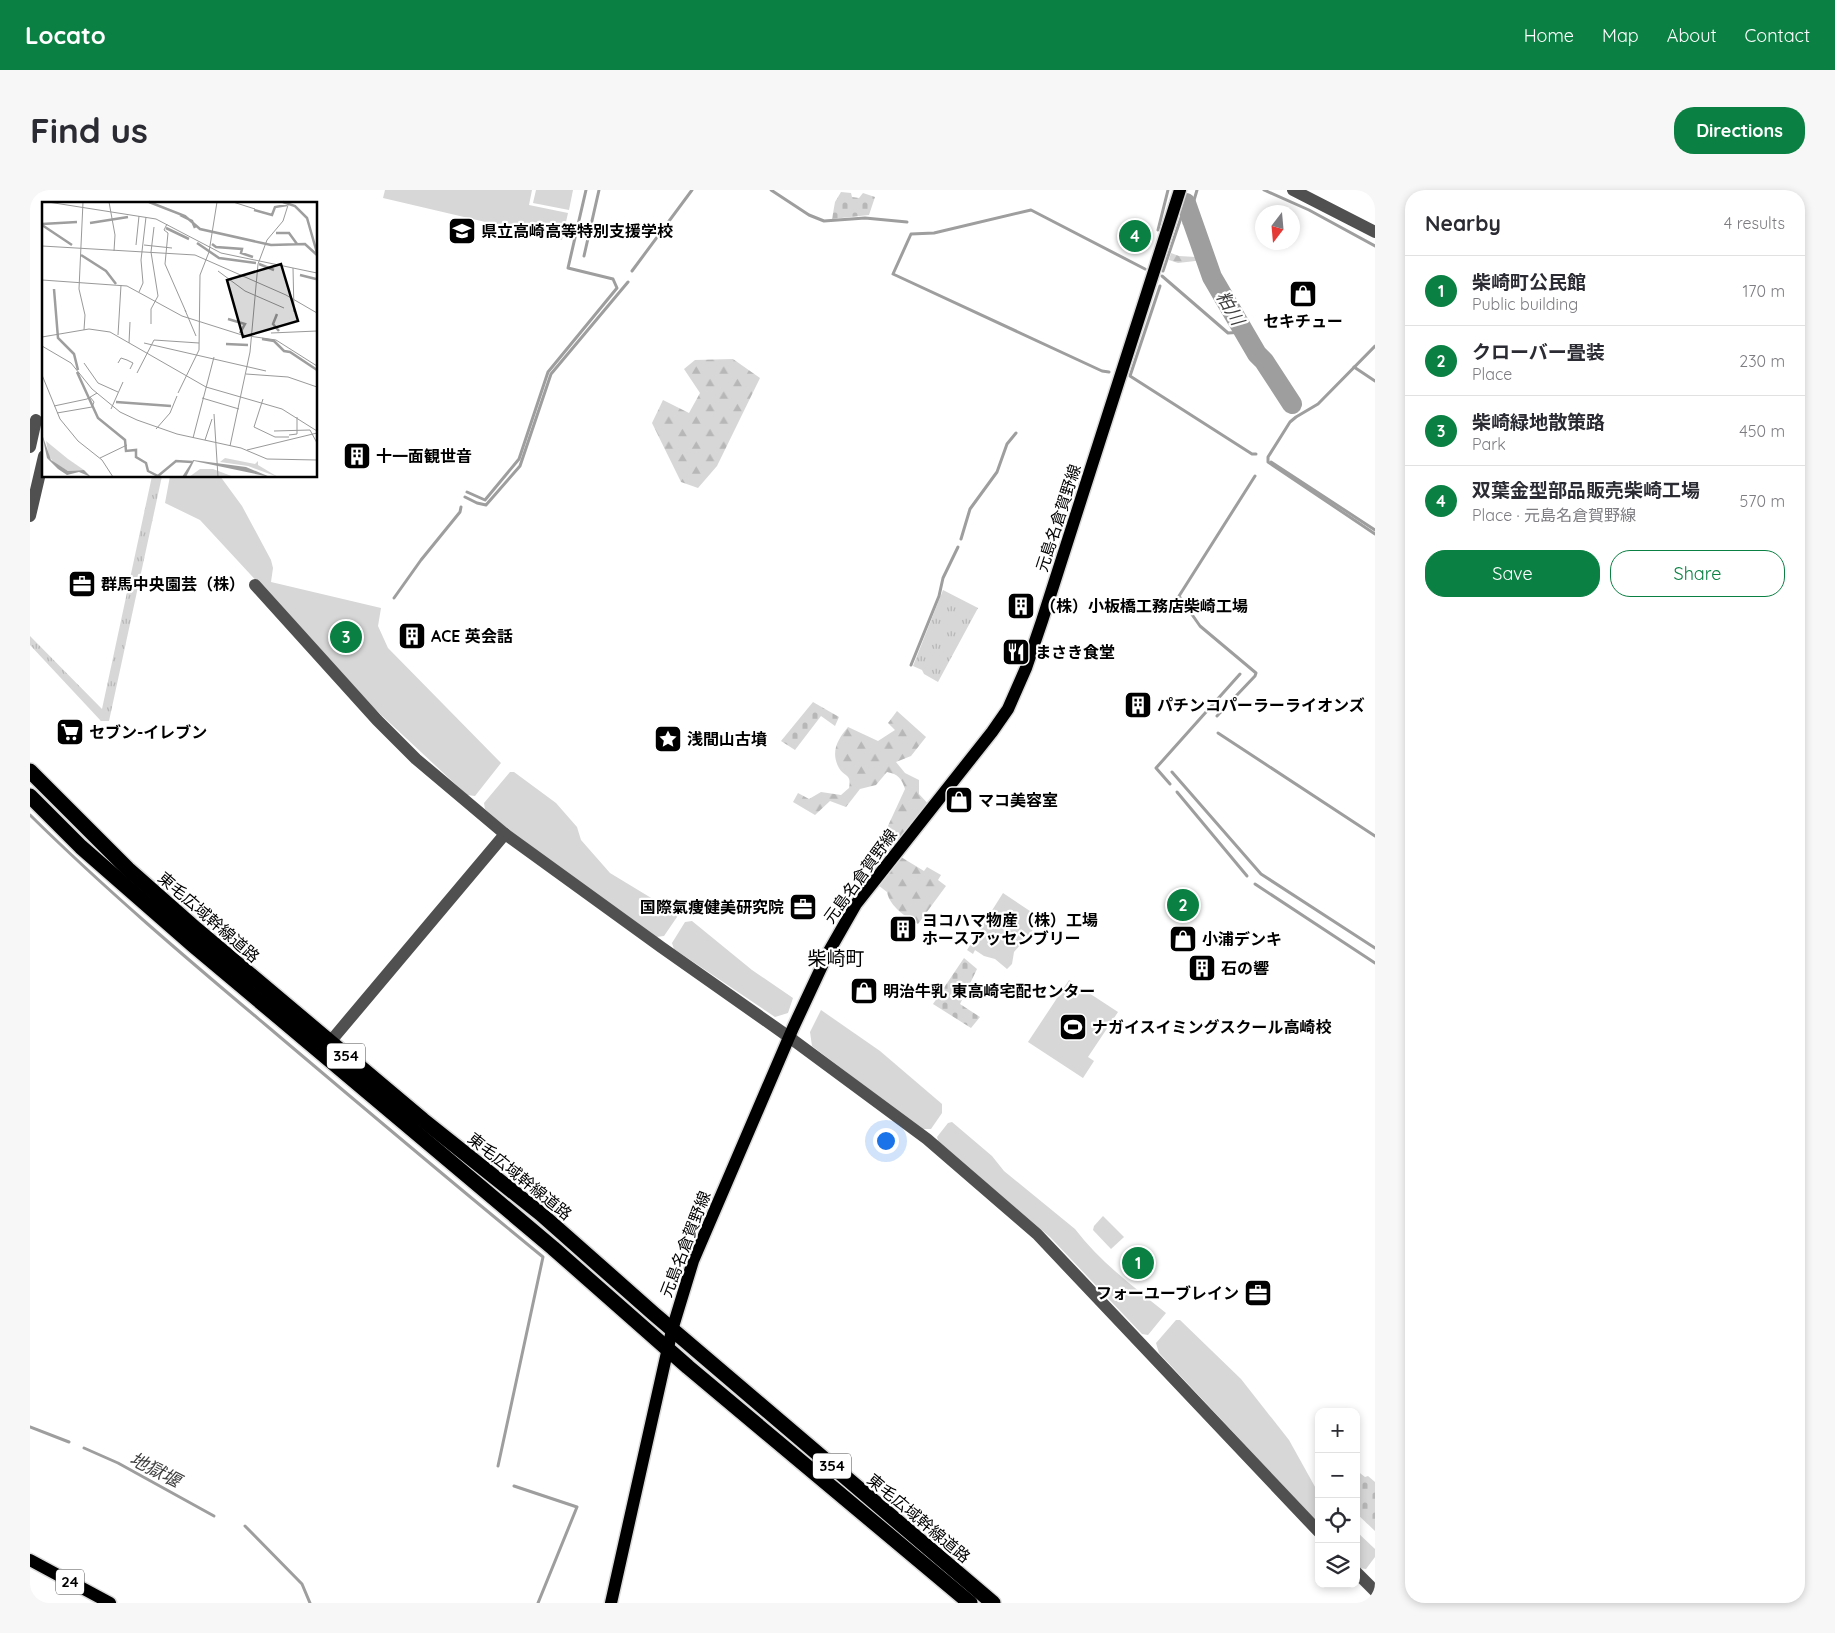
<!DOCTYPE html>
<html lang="en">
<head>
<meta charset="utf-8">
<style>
	body { margin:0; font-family:Quicksand,"Noto Sans JP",sans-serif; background:#f7f7f7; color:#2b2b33 }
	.controls { position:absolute; right:15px; bottom:15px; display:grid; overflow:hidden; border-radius:10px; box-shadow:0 2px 8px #0003 }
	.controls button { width:45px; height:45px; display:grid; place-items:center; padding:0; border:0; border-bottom:1px solid #e1e1e2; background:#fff; color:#2b2b33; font:25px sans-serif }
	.compass { position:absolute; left:1225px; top:15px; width:45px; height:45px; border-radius:50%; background:#fff; box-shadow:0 2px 8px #0003; rotate:196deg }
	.you { position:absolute; left:855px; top:950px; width:18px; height:18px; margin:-12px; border:4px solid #fff; border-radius:50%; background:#1a73e8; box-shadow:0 0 0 8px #1a73e833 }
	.badge { display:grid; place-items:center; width:32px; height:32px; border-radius:50%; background:#0b8043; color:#fff; font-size:16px; font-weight:700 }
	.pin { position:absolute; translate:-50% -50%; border:2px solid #fff; box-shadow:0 1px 5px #0006 }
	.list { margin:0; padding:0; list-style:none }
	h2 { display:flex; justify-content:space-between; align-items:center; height:65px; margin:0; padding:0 20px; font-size:21px }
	h2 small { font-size:16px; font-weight:400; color:#7c7c81 }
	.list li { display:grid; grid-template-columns:32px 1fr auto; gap:15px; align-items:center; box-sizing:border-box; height:70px; padding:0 20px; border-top:1px solid #e1e1e2 }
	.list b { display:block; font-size:19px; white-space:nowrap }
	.list p { margin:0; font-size:16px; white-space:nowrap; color:#7c7c81 }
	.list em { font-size:16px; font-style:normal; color:#7c7c81 }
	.actions { display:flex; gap:10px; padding:15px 20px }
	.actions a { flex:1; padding:11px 0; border:1px solid #0b8043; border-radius:20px; text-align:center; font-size:18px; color:#0b8043 }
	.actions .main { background:#0b8043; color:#fff }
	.icon { flex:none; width:28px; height:28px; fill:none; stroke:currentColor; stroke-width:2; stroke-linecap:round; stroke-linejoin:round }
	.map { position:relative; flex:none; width:1345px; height:1413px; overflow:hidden; border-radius:20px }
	header { display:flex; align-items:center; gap:30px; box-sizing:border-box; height:70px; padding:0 25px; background:#0b8043; color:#fff }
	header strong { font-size:24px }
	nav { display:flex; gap:28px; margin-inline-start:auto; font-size:18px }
	.intro { display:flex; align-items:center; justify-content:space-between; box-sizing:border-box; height:120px; padding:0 30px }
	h1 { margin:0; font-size:35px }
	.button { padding:12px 22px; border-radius:20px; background:#0b8043; color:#fff; font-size:18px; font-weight:700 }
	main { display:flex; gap:30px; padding:0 30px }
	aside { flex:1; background:#fff; border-radius:20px; box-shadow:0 2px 8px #0003 }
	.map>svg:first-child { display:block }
	.grass { fill:url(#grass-tufts) }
	.forest { fill:url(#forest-firs) }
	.cemetery { fill:url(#cemetery-stones) }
	.park { fill:#d7d7d7 }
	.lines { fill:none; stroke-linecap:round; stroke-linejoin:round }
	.stream { stroke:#9e9e9e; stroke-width:3 }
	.river { stroke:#9e9e9e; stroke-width:20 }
	.major-casing { stroke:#dbdbdb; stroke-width:15 }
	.highway-casing { stroke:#dbdbdb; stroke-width:18 }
	.minor { stroke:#505050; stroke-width:12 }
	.major { stroke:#000; stroke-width:12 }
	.highway { stroke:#000; stroke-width:15 }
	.labels { text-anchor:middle; stroke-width:4.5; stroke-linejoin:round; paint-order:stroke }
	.shield { fill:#fff; stroke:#4c4c4c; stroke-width:1 }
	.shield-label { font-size:15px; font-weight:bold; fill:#000 }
	.poi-label { font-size:16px; font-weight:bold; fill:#000; stroke:#fff; text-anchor:start }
	.street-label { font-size:16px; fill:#000; stroke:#fff }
	.water-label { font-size:18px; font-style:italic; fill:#3f3f3f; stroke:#fff }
	.quarter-label { font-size:19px; fill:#000; stroke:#fff }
	.inset-river { fill:none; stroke:#9e9e9e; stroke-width:2.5 }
	.inset-road { fill:none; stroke:#999; stroke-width:1 }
	.view { fill:#000; fill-opacity:0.15; stroke:#000; stroke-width:2.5 }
	.inset-edge { fill:none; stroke:#000; stroke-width:2.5 }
</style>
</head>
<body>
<header>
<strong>Locato</strong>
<nav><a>Home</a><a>Map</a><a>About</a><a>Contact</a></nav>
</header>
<div class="intro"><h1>Find us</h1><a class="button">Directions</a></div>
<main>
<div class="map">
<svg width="1345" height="1413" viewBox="0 0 1345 1413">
	<defs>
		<pattern id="grass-tufts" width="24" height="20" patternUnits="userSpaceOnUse" patternTransform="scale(1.25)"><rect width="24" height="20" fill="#d7d7d7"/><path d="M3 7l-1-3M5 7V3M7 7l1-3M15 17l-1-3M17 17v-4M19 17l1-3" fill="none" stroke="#b7b7b7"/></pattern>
		<pattern id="forest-firs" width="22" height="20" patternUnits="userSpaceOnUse" patternTransform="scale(1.25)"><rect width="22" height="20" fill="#d7d7d7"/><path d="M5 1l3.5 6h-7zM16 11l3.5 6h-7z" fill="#b7b7b7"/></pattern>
		<pattern id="cemetery-stones" width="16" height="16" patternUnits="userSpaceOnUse" patternTransform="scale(1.25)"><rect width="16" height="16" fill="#d7d7d7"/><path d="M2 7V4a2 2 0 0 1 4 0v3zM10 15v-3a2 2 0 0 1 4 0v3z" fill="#b7b7b7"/></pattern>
	</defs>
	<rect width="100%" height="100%" fill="#fff"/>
	<g class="grass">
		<polygon points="122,286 132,286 79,531 71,531 0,455 0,446 72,519"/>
		<polygon points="913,400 948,418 908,492 894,484 892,480 883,476"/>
	</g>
	<g class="forest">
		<path d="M1155,19L1174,70L1148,73L1139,70L1141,63L1149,66L1166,67C1169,53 1165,42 1152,34Z"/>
		<polygon points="703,169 730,188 687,276 668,298 651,292 622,233 633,210 659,223 670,203 654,179 665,170"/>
		<path d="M867,521L896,547L881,566L866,572L875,583L889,590V604L901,617L872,651L857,638L875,599C872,589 868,584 857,582L846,595L830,599L816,617L800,611L785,625L763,612L768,603L779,609L791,602L811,605L819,598C822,583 814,587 809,578C800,562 808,549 818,537L848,551L865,540L858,533Z"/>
		<path d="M871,667L894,681L897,677L911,685L908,690L916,696L888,734C876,727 860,717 857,702L848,695Z"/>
	</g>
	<g class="cemetery">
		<polygon points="811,2 821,3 822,7 829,8 833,3 845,7 839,25 802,29 805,12"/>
		<polygon points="783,512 809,527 805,536 791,526 765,560 751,551"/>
		<polygon points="934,768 947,779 930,814 950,827 941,838 903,814"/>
		<polygon points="1326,1280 1335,1287 1338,1286 1345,1292 1345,1341 1326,1323"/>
	</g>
	<g class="park">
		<polygon points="355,0 502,0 499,15 538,23 532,50 353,8"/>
		<polygon points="506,0 543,0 539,20 503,13"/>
		<polygon points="140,286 190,286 212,316 241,370 243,378 241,392 351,418 348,436 358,458 471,573 445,606 437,605 346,520 170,330 135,313"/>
		<polygon points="480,582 484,582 526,613 547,637 551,650 580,683 646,723 647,727 634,746 626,747 482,643 455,619 454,613"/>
		<polygon points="973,703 1012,729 984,762 982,774 977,779 965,769 954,766 945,760 943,764 937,760"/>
		<polygon points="662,731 722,780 763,808 758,823 745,827 644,759 642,753 655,732"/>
		<polygon points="1039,790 1088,822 1058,867 1064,871 1053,888 998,852"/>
		<polygon points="791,820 850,861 912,914 912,923 901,939 891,939 782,856 780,842"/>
		<path d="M922,932L962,966L974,981L1045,1039C1070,1072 1104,1097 1136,1123L1118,1145L1112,1144L1020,1047L909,953L907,947L918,933Z"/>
		<polygon points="1073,1026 1094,1047 1081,1059 1063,1040 1064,1036"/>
		<polygon points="1146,1130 1150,1130 1211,1189 1259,1250 1289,1304 1289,1334 1129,1163 1126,1153"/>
		<polygon points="1326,1341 1345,1359 1345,1367 1336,1379 1329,1378 1326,1374"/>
	</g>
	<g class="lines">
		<g class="stream">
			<polyline points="741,0 779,25 794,31 835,28 877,32"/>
			<polyline points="1234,0 1279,20 1345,56"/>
			<polyline points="1160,24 1167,0"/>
			<polyline points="1128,40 1138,0"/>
			<polyline points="554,66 569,0"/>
			<polyline points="602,81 662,0"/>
			<polyline points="1133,81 1156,13"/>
			<polyline points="1132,86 1198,143 1214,142"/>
			<polyline points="1130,96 1100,186 1222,264 1226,264"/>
			<polyline points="1345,156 1288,214 1266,227 1260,232 1238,267 1238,272 1345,344"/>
			<polyline points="1324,177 1345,191"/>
			<polyline points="1079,182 1072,181 863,84 881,44 904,43 1001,20 1115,79"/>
			<polyline points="1241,272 1345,340"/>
			<polyline points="437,302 455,310 489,269 518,182 587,98 583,89 538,78 556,0"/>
			<polyline points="435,307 447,313 456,315 490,276 521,184 598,92"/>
			<polyline points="931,349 940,319 967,282 977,254 986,243"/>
			<polyline points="364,408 391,370 430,322 431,317"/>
			<polyline points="881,475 909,406 913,388 928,357"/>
			<polyline points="1187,526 1225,486 1226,483 1170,436 1149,406 1225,286"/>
			<polyline points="1188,543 1345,646"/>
			<polyline points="1142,582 1231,684 1345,758"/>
			<polyline points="1140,594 1126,578 1210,484"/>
			<polyline points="1147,602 1217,686"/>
			<path d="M0,625C75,699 156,768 237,836C329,914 420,991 513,1067L468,1276"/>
			<polyline points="1225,694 1345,773"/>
			<polyline points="0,1237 39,1252"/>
			<polyline points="54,1258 88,1273 184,1326"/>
			<polyline points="484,1296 547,1317 508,1413"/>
			<polyline points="215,1336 272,1394 280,1413"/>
		</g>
		<polyline class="river" points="1156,13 1182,87 1227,164 1234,171 1262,214"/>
		<g class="major-casing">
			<g id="major">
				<polyline points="0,1370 80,1413"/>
				<polyline points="581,1413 642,1140 663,1071 763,838 798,763 826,714 962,542 978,519 996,478 1012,431 1150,0"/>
			</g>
		</g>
		<g class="highway-casing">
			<g id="highway">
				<polyline points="0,581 98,679 166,739 393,930 511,1024 624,1124 963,1413"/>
				<polyline points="0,606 51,657 163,755 523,1058 658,1177 940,1413"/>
			</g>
		</g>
		<g class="minor">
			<polyline points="1263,0 1345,42"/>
			<polyline points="0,257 6,230"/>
			<polyline points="0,326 14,266"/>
			<polyline points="225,395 347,530 386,569 475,644 631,757 759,847 897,949 1007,1044 1289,1342"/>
			<polyline points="300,852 475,644"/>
			<polyline points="1326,1382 1345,1401"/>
		</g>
		<use href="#major" class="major"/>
		<use href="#highway" class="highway"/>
	</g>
	<defs>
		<g id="school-square" transform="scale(1.4375)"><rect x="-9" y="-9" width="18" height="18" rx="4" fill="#000" stroke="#fff"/><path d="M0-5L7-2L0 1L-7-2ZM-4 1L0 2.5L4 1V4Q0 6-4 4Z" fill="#fff"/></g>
		<g id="shop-square" transform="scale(1.4375)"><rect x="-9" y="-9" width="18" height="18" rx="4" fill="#000" stroke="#fff"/><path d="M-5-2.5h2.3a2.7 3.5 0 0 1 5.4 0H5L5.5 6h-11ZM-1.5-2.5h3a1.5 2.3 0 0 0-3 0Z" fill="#fff"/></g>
		<g id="building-square" transform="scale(1.4375)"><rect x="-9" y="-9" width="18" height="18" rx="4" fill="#000" stroke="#fff"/><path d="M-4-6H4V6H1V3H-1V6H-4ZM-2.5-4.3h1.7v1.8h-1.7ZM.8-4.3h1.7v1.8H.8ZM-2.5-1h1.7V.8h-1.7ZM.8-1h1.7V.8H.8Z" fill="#fff"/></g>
		<g id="office-square" transform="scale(1.4375)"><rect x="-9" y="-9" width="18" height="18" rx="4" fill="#000" stroke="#fff"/><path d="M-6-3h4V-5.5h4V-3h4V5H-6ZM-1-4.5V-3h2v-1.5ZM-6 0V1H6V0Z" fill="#fff"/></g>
		<g id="restaurant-square" transform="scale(1.4375)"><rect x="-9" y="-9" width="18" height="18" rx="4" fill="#000" stroke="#fff"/><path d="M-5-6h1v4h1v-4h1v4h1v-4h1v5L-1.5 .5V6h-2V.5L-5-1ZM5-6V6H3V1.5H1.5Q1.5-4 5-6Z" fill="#fff"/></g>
		<g id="supermarket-square" transform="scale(1.4375)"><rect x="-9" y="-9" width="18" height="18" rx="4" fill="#000" stroke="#fff"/><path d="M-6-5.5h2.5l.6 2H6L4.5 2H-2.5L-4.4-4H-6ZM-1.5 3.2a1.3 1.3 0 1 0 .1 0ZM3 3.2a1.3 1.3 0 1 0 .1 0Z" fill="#fff"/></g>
		<g id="sight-square" transform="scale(1.4375)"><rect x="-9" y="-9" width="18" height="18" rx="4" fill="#000" stroke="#fff"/><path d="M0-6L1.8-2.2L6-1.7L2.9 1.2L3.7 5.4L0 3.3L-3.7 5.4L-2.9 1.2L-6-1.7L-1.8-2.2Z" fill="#fff"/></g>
		<g id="stadium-square" transform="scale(1.4375)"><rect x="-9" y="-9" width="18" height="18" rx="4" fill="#000" stroke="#fff"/><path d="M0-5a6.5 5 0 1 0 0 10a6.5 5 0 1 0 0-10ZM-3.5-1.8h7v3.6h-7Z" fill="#fff"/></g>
	</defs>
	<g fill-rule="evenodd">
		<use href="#school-square" x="432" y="41"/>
		<use href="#shop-square" x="1273" y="104"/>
		<use href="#building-square" x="327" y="266"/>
		<use href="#office-square" x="52" y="394"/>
		<use href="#building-square" x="991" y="416"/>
		<use href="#building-square" x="382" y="446"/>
		<use href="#restaurant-square" x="986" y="462"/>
		<use href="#building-square" x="1108" y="515"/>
		<use href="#supermarket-square" x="40" y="542"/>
		<use href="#sight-square" x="638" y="549"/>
		<use href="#shop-square" x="929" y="610"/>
		<use href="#office-square" x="773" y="717"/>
		<use href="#building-square" x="873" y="739"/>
		<use href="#shop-square" x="1153" y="749"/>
		<use href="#building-square" x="1172" y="778"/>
		<use href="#shop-square" x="834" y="801"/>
		<use href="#stadium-square" x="1043" y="837"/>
		<use href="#office-square" x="1228" y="1103"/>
	</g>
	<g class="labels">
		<g class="shield">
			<rect x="297" y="853.5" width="38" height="25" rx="4"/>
			<rect x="783" y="1263.5" width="38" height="25" rx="4"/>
			<rect x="26" y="1379.5" width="28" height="25" rx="4"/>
		</g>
		<g class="shield-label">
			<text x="316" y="871">354</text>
			<text x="802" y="1281">354</text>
			<text x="40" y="1397">24</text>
		</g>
		<g class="poi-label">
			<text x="451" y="47">県立高崎高等特別支援学校</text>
			<text x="1273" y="137" text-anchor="middle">セキチュー</text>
			<text x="346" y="272">十一面観世音</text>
			<text x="71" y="400">群馬中央園芸（株）</text>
			<text x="1010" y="422">（株）小板橋工務店柴崎工場</text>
			<text x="401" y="452">ACE 英会話</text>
			<text x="1005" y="468">まさき食堂</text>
			<text x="1127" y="521">パチンコパーラーライオンズ</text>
			<text x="59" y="548">セブン-イレブン</text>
			<text x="657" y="555">浅間山古墳</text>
			<text x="948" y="616">マコ美容室</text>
			<text x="754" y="723" text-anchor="end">国際氣痩健美研究院</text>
			<text x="892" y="736">ヨコハマ物産（株）工場<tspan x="892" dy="18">ホースアッセンブリー</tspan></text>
			<text x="1172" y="755">小浦デンキ</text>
			<text x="1191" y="784">石の響</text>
			<text x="853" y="807">明治牛乳 東高崎宅配センター</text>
			<text x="1062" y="843">ナガイスイミングスクール高崎校</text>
			<text x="1209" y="1109" text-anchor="end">フォーユーブレイン</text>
		</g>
		<g class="street-label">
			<text transform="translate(1028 328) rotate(-72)" y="6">元島名倉賀野線</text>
			<text transform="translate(830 686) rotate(-54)" y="6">元島名倉賀野線</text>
			<text transform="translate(179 727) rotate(41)" y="6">東毛広域幹線道路</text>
			<text transform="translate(490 986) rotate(39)" y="6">東毛広域幹線道路</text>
			<text transform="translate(655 1054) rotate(-69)" y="6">元島名倉賀野線</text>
			<text transform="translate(889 1328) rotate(40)" y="6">東毛広域幹線道路</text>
		</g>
		<g class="water-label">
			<text transform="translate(1200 118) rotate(60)" y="6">粕川</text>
			<text transform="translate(125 1280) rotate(27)" y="6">地獄堰</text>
		</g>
		<g class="quarter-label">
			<text x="806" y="775">柴崎町</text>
		</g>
	</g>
	<g transform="translate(12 12)">
		<rect width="275" height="275" fill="#fff"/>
		<path d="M158,267H171L192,275H147Z" fill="#d7d7d7"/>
		<path d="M4,239L26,257L42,268L26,269L12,261L7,254Z" fill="#d7d7d7"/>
		<path d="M183,256L213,262L216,259V263L236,275L206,264L178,260Z" fill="#d7d7d7"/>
		<path d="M0,232L9,258L26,269L42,268L49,275L37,270L25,273L16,267L5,256ZM151,258L204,265L228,275L152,259L144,275H140Z" fill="#9e9e9e"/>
		<path class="inset-river" d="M107,0L143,14L158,27L229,43L263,42L275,53M241,0L253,4L265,16L275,51M212,8L230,13L233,5L245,3M138,13L150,19L153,26M48,21L86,15M0,22L35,20M0,23L30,43M124,26L147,37M234,31H247L255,42M155,41L177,56L214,61M170,42L174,45L200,47L199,51L211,55M39,53L64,69L74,82M217,62L232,68M258,73L274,77M12,87L16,136L32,152L36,168M235,112L231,122L237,129M186,117L203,122L198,131M220,137L232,139L242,149L248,150L275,168M184,142L206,143M35,170L56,216L83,238L84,249L94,248V255L104,261L106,269L116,274L134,259L150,260M74,200L129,204"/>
		<path class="inset-road" d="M6,0L114,17L179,51L275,71M41,0L37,87L43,113L42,128M67,0L73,33L72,49M191,0L213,7M125,22L122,28L126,31L123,62L144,110M94,43L97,14M102,43L130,46M0,44L153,53L244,93L275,111M109,50L112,25M251,66L252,110M176,69L203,89L242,106M0,78L85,84L140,114L200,133L234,138L275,164M275,78V116M97,90L101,81L99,58L104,15M143,108L154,134M109,122V107L116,94L109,50M229,131L275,129M76,133L79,83M0,135L47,127L68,130L164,185L240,207L275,229M87,141L88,120M102,141L224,169M0,144L29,161L50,187L78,210L95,218L135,232L199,246L225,257L275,258M42,161L56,181L76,190M76,161L79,156L85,158L91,161L88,167M95,171L112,138L157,141M204,172L246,175L275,185M0,173L18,217L36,239L60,258L71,275M136,191L157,148L158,73L167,50L175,0M160,196L197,207M221,197L212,225L233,235H247M12,204L45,197L55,191M69,207L81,180M15,211L50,205L52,200L48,195M172,212L176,275M114,227L128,211L135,194M232,229L268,228L275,241M247,233L255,232V215M151,236L172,155M163,238L170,217M188,244L208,150L216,62L225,38L241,19L247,0M205,248L275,231M58,256L85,243"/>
		<path class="view" d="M239,62L256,119L201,135L185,78Z"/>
		<rect width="275" height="275" class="inset-edge"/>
	</g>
</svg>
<div class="controls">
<button>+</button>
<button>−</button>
<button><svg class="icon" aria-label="locate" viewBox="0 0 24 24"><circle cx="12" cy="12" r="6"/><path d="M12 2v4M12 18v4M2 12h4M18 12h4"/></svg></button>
<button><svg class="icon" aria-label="layers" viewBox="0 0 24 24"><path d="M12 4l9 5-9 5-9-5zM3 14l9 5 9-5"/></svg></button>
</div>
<svg class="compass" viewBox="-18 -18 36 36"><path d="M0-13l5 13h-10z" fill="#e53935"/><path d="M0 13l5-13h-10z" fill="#7c7c81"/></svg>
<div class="you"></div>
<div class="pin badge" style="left:1108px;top:1073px">1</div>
<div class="pin badge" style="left:1153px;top:715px">2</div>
<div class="pin badge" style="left:316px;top:447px">3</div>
<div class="pin badge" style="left:1105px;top:46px">4</div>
</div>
<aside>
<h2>Nearby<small>4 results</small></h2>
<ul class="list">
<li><span class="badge">1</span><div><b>柴崎町公民館</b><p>Public building</p></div><em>170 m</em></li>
<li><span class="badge">2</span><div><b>クローバー畳装</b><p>Place</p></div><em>230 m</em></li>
<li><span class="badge">3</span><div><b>柴崎緑地散策路</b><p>Park</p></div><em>450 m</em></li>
<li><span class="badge">4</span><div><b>双葉金型部品販売柴崎工場</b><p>Place · 元島名倉賀野線</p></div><em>570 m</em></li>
</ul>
<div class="actions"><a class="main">Save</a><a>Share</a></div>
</aside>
</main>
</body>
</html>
